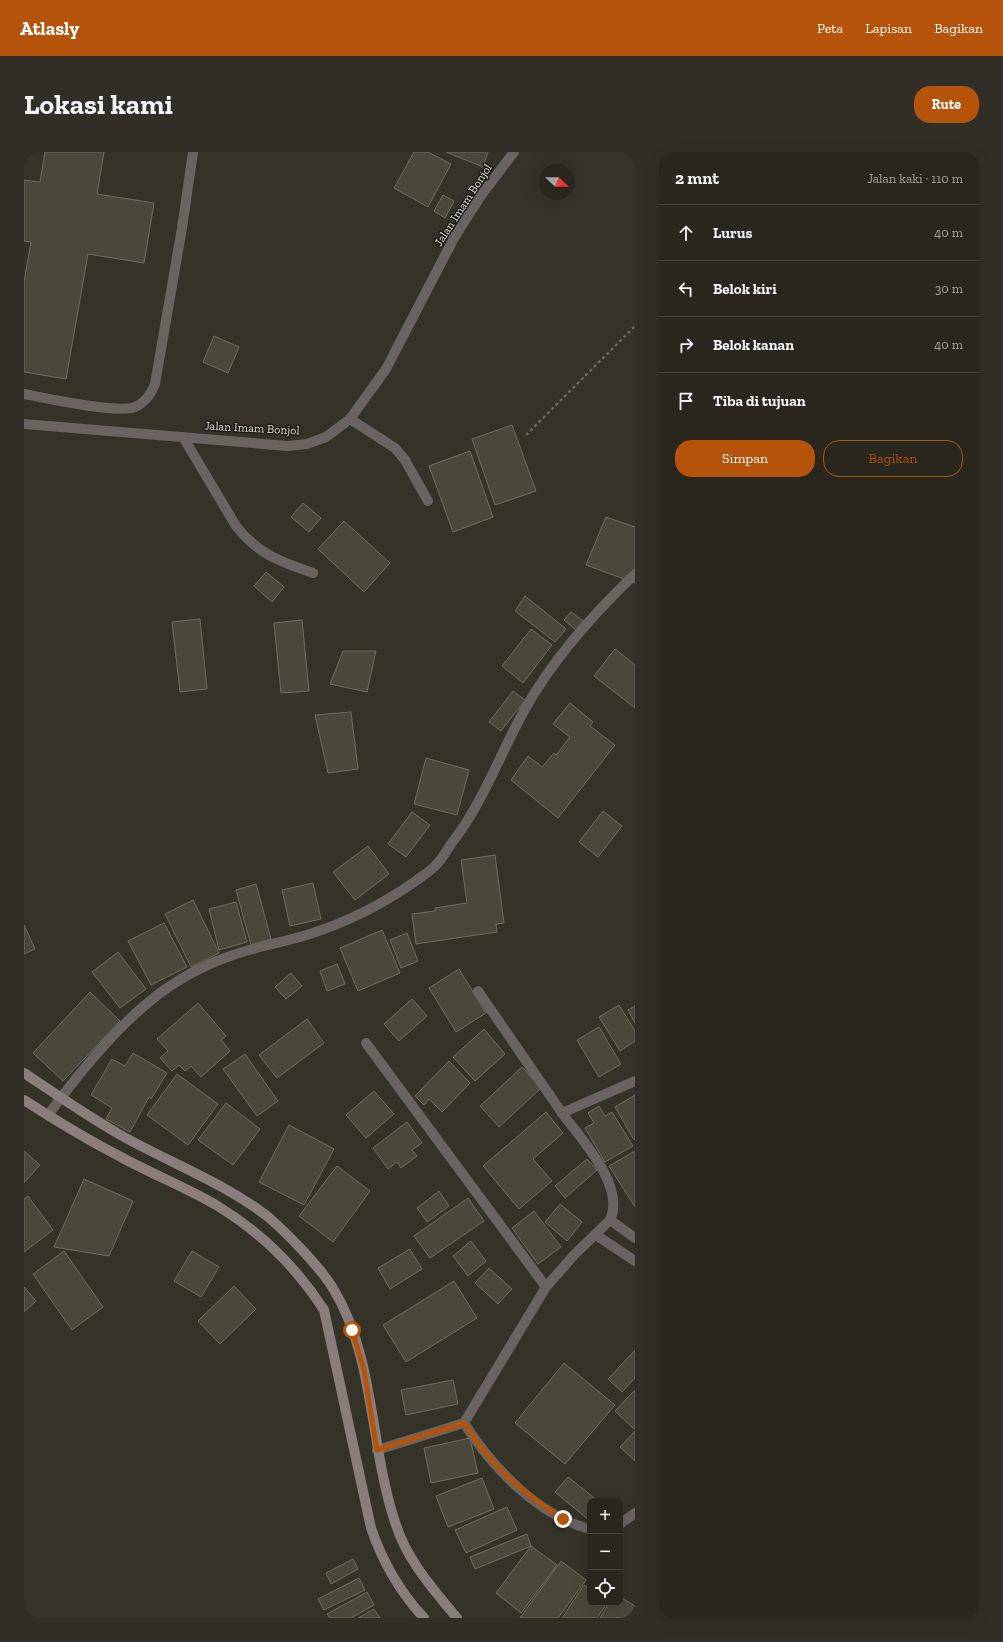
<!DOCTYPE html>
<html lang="id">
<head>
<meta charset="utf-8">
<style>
	body { margin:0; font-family:"Zilla Slab",serif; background:#302e26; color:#f1f3f6 }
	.controls { position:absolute; right:12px; bottom:12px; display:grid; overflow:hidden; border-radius:8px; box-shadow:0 4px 16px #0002 }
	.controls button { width:36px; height:36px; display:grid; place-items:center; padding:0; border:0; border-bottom:1px solid #44433b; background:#28261d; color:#f1f3f6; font:20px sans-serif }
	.compass { position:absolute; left:515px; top:12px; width:36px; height:36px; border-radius:50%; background:#28261d; box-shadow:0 4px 16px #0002; rotate:112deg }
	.stop { position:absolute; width:12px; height:12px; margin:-9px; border:3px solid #b45309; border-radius:50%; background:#fff }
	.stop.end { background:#b45309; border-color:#fff; box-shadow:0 1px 4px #0008 }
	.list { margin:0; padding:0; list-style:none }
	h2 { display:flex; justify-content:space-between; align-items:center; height:52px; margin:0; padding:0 16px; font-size:17px }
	h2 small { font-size:13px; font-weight:400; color:#a5a5a4 }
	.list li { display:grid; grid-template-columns:26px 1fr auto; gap:12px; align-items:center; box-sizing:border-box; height:56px; padding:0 16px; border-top:1px solid #44433b }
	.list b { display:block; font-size:15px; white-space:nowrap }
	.list em { font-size:13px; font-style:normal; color:#a5a5a4 }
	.actions { display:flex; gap:8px; padding:12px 16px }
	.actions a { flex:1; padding:9px 0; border:1px solid #b45309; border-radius:16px; text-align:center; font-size:14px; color:#b45309 }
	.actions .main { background:#b45309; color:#fff }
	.icon { flex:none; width:22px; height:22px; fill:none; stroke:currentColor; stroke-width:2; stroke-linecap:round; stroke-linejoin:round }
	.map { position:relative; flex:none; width:611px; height:1466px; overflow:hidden; border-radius:16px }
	header { display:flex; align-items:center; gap:24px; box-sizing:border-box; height:56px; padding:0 20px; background:#b45309; color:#fff }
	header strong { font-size:19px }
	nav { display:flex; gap:22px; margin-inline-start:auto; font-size:14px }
	.intro { display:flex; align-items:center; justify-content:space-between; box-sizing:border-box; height:96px; padding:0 24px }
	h1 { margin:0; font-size:28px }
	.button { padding:10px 18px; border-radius:16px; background:#b45309; color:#fff; font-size:14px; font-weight:700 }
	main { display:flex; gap:24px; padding:0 24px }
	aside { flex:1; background:#28261d; border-radius:16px; box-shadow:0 4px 16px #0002 }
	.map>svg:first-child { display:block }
	.building { fill:#4a483b; stroke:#706d60 }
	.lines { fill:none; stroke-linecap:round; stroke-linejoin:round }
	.path { stroke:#6a685d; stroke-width:2.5; stroke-dasharray:3 3; stroke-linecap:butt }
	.service { stroke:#6a6362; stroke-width:10 }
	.minor { stroke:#6a6362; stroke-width:10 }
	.secondary { stroke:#897e7c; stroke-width:10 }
	.route { stroke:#b45309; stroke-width:5 }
	.labels { text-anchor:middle; stroke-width:3; stroke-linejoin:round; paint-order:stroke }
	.street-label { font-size:12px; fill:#dddcd4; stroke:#1c1b15 }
</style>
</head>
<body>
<header>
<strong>Atlasly</strong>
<nav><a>Peta</a><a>Lapisan</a><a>Bagikan</a></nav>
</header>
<div class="intro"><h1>Lokasi kami</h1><a class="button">Rute</a></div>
<main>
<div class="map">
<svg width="611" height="1466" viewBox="0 0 611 1466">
	<rect width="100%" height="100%" fill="#353327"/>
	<g class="building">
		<polygon points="21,0 80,0 73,42 130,51 120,111 64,102 42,227 0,220 0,130 7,90 0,89 0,28 16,30"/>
		<polygon points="390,0 404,0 427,12 404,55 370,36"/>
		<polygon points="422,0 464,0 459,15"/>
		<polygon points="419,43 430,49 421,66 410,59"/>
		<polygon points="190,184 215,195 204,221 179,210"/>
		<polygon points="488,273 512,339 471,353 448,287"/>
		<polygon points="446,299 469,365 429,380 405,314"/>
		<polygon points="279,351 297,366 285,380 267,365"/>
		<polygon points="582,365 611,375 611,431 562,413"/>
		<polygon points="320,369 366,411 340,440 294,397"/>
		<polygon points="242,420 260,435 248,450 230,434"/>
		<polygon points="501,444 542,477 531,490 491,459"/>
		<polygon points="547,460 559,469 552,478 540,468"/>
		<polygon points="176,467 183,537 156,540 148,470"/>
		<polygon points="278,468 285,539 257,541 250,471"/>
		<polygon points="507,477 528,493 499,531 478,514"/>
		<polygon points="591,497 611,513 611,556 570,524"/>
		<polygon points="319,499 352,499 343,540 306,532"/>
		<polygon points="489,539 501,548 477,579 465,570"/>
		<polygon points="546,551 569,570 566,574 591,593 534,666 487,628 504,604 518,615 530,601 532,603 546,585 529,572"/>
		<polygon points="327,560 334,617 304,621 291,563"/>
		<polygon points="402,606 445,618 433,663 390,652"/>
		<polygon points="579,659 598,674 574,705 555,690"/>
		<polygon points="388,660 406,673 382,705 364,692"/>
		<polygon points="344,694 365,722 331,748 309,720"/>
		<polygon points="471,703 480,771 472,772 473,780 392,792 388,762 411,759 411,756 443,751 437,708"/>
		<polygon points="289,731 297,767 266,774 258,738"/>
		<polygon points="232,732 247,787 227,793 212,738"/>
		<polygon points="169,748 195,801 167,815 141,762"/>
		<polygon points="212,750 223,790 195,798 185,757"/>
		<polygon points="140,771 163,815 127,833 104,789"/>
		<polygon points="0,773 11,797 0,802"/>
		<polygon points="358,778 376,821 334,839 316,796"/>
		<polygon points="383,781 394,809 377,816 366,788"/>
		<polygon points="94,800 122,837 96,856 68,820"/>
		<polygon points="313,812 321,832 303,839 296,819"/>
		<polygon points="435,817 462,861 432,880 405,836"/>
		<polygon points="267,821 278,834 262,847 251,835"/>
		<polygon points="66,840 96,869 39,929 9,901"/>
		<polygon points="388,847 403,864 375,889 360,872"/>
		<polygon points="174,851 202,884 197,888 206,899 177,925 167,914 161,919 155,913 148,919 136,906 144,899 133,887"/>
		<polygon points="595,853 611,879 611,889 596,899 575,865"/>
		<polygon points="611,854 611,871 604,858"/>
		<polygon points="283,867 300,891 253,926 235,903"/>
		<polygon points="575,875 597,912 575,925 553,888"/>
		<polygon points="460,877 481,902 451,929 429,905"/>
		<polygon points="109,901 143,921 127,947 125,945 106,980 82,967 88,956 67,943 88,907 101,914"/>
		<polygon points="221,902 254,949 233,964 199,917"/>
		<polygon points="425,909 446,931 418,960 405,947 400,953 391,944"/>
		<polygon points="498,915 517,936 475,975 456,954"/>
		<polygon points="153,922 194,952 164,993 123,963"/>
		<polygon points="350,939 370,962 342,986 322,963"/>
		<polygon points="611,943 611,987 610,988 591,955"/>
		<polygon points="202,951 236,977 209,1013 174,988"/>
		<polygon points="575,954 581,964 588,960 609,994 581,1010 561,976 570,971 564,961"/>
		<polygon points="522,960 539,981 509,1007 528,1029 495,1057 459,1014"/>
		<polygon points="383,970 398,991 388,998 393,1004 377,1016 373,1010 364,1017 349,996"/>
		<polygon points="265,973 310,997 280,1053 235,1030"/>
		<polygon points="0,999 16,1013 0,1031"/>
		<polygon points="611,999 611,1055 585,1014"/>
		<polygon points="563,1007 573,1018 541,1046 531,1034"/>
		<polygon points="313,1014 346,1039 309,1090 275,1064"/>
		<polygon points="60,1027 109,1049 85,1104 30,1095"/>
		<polygon points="415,1039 425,1054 403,1070 393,1056"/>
		<polygon points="4,1044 29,1078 0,1100 0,1047"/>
		<polygon points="444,1046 460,1069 406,1106 390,1084"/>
		<polygon points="536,1052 558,1070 543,1089 521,1070"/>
		<polygon points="510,1059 537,1095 514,1112 488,1076"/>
		<polygon points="447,1089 462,1109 444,1124 429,1104"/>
		<polygon points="386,1097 398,1117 366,1137 354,1116"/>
		<polygon points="40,1099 79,1155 48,1178 9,1122"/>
		<polygon points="168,1099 195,1115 177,1145 150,1129"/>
		<polygon points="465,1116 488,1137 474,1152 451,1131"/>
		<polygon points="430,1129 453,1166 382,1210 359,1173"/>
		<polygon points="210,1134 232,1157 196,1192 174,1169"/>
		<polygon points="0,1135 12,1149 0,1160"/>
		<polygon points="611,1198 611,1226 598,1240 584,1227"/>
		<polygon points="540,1211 591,1253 541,1312 491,1271"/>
		<polygon points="429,1228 434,1252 382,1263 377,1238"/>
		<polygon points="611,1238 611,1278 591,1259"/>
		<polygon points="611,1279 611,1309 596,1295"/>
		<polygon points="446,1286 454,1321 407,1331 400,1296"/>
		<polygon points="544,1325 574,1349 566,1349 566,1369 531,1340"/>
		<polygon points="458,1326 470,1357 424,1375 412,1344"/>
		<polygon points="483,1355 493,1378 442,1401 431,1378"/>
		<polygon points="503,1382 507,1394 451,1417 446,1405"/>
		<polygon points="507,1394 533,1413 497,1461 472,1441"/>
		<polygon points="329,1407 334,1417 307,1432 302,1421"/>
		<polygon points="537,1409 562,1428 534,1466 496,1466"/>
		<polygon points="335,1426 341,1438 300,1458 294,1447"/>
		<polygon points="560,1433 566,1437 566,1451 583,1451 573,1466 538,1466"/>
		<polygon points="343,1440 350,1453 327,1466 306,1466 303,1462"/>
		<polygon points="596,1445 611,1454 611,1466 576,1466 585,1451 596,1451"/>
		<polygon points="350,1457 356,1466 334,1466"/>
	</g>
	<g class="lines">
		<polyline class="path" points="502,283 611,174"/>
		<path class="service" d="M0,242C22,246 93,262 111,255C121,251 127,242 131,232L158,76L169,0"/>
		<g class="minor">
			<polyline points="326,267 371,296 381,308 404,349"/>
			<polyline points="0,272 264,294 283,292 302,285 326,267 362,217 430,86 456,45 490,0"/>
			<path d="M159,285L212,374C235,403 255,409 289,421"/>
			<polyline points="454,839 538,961"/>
			<polyline points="342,891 522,1135 440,1271 353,1298"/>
			<path d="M24,963C52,925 89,879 126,849C150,829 180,813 209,803C234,794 261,790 286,782C323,770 361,751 393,728C398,724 405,720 410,715C417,709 422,700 427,692C459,651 476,602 501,557C529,507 569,462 611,422"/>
			<polyline points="586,1068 611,1086"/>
			<polyline points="572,1083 611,1109"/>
			<path d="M522,1135L550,1103L586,1068C602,1034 557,987 538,961L611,929"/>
			<path d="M440,1271C468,1315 514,1364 566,1377"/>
			<polyline points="596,1372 611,1361"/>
		</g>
		<g class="secondary">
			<path d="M0,921C33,943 66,966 100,985C147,1011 200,1031 243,1064C256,1075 268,1087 280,1100C291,1112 302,1124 310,1138C351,1206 346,1296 371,1370C382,1407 409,1437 433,1466"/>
			<path d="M0,948C31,968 64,988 97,1005C128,1022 161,1035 192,1053C235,1079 273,1116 300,1158L347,1376C359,1411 375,1439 400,1466"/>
		</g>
	</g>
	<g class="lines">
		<path class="route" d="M328,1178L340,1218L353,1298L440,1271C467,1314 497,1340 539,1367"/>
	</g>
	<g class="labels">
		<g class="street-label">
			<text transform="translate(439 53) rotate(-57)" y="4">Jalan Imam Bonjol</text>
			<text transform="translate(228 276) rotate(3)" y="4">Jalan Imam Bonjol</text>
		</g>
	</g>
</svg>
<div class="controls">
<button>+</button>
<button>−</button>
<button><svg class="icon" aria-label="locate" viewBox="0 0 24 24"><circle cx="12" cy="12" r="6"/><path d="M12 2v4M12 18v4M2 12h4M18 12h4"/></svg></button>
</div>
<svg class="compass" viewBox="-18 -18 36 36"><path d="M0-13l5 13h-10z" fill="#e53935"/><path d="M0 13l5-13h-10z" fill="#a5a5a4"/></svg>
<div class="stop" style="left:328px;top:1178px"></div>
<div class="stop end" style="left:539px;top:1367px"></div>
</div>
<aside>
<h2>2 mnt<small>Jalan kaki · 110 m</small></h2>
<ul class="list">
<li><svg class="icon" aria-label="ahead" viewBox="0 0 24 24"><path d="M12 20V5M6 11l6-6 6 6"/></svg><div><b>Lurus</b></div><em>40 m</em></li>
<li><svg class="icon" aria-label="left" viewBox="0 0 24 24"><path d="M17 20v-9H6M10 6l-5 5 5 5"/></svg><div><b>Belok kiri</b></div><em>30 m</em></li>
<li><svg class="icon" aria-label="right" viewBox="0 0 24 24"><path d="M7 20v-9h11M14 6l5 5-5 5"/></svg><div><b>Belok kanan</b></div><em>40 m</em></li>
<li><svg class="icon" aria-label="arrive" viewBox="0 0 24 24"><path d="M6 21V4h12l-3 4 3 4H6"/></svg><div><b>Tiba di tujuan</b></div></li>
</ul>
<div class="actions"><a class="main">Simpan</a><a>Bagikan</a></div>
</aside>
</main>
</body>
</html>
